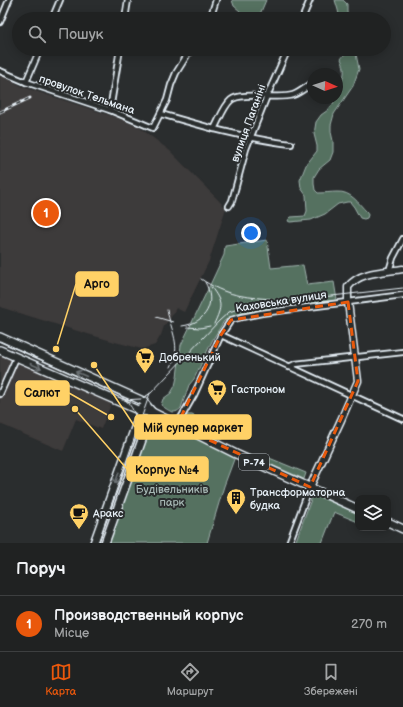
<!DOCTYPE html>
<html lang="uk">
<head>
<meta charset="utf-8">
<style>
	body { margin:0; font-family:"Balsamiq Sans",sans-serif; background:#282a2a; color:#f1f3f6 }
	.controls { position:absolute; right:12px; bottom:12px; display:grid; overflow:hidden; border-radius:8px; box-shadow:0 2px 10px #0003 }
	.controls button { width:36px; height:36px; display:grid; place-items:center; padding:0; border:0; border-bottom:1px solid #3d3f40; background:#202222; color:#f1f3f6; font:20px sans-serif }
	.compass { position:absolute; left:307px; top:68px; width:36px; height:36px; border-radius:50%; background:#202222; box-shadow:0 2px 10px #0003; rotate:93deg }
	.you { position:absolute; left:251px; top:233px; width:14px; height:14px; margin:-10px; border:3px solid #fff; border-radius:50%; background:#1a73e8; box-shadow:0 0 0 6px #1a73e833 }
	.badge { display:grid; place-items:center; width:26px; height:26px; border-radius:50%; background:#ea580c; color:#fff; font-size:13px; font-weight:700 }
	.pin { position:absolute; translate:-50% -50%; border:2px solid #fff; box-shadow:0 1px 4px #0006 }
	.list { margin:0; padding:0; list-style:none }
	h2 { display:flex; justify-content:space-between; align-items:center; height:52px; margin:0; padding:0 16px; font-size:17px }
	h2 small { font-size:13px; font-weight:400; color:#a2a4a5 }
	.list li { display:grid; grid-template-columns:26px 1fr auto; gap:12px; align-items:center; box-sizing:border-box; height:56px; padding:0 16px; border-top:1px solid #3d3f40 }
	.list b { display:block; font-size:15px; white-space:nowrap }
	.list p { margin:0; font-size:13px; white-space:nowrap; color:#a2a4a5 }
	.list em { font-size:13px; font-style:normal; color:#a2a4a5 }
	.icon { flex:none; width:22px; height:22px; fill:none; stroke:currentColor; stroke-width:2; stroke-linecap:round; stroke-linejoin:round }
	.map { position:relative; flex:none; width:403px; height:543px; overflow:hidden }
	.search { position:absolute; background:#202222; box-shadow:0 2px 10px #0003; left:12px; right:12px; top:12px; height:44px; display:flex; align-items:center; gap:10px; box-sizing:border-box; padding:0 14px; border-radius:22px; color:#a2a4a5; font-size:15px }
	.sheet { height:108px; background:#202222 }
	nav { display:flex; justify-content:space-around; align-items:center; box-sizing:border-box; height:56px; border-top:1px solid #3d3f40; background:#202222; font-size:11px; color:#a2a4a5 }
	nav a { display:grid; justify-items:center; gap:2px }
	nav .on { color:#ea580c }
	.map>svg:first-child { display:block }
	.built { fill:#3e3a3a }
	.green { fill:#557160; stroke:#9eb1ac }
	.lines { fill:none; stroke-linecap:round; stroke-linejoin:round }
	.street-casing { stroke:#e8f1f8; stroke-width:8 }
	.secondary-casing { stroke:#e8f1f8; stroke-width:9 }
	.primary-casing { stroke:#e8f1f8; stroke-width:10 }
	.street { stroke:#2a2d2e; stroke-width:4.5 }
	.secondary { stroke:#2a2d2e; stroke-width:6 }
	.primary { stroke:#2a2d2e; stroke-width:7 }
	.tram { stroke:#e8f1f8; stroke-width:1 }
	.rail-casing { stroke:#e8f1f8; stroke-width:3 }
	.rail { stroke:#2a2d2e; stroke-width:1.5; stroke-dasharray:4.5; stroke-linecap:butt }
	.oneway { stroke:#6c7275 }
	.marked { fill:none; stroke:#e8590c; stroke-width:3; stroke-dasharray:8 5; stroke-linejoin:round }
	.labels { text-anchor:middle; stroke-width:4; stroke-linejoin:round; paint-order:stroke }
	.shield { fill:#2a2d2e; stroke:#afb6bb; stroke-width:1 }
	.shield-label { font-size:10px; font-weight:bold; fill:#e8f1f8 }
	.street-label { font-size:11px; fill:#e8f1f8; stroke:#2a2d2e }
	.poi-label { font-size:11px; fill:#e8f1f8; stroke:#2a2d2e; text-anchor:start }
	.park-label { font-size:11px; fill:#a6b7b4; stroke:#2a2d2e }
	.leader { fill:none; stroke:#ffd166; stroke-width:1.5 }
	.callout-dot { fill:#ffd166; stroke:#2a2d2e; stroke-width:1.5 }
	.callout { fill:#ffd166; stroke:#ffd166; stroke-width:1.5 }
	.callout-label { font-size:12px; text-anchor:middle; font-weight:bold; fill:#111 }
</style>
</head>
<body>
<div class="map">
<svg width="403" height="543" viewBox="0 0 403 543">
	<rect width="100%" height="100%" fill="#2a2d2e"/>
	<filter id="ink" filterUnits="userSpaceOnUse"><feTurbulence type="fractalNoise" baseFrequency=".025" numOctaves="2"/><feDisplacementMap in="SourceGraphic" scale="8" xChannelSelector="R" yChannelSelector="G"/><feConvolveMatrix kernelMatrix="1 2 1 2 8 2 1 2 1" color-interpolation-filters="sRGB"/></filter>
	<g filter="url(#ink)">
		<g class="built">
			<polygon points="0,75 23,87 112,116 139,127 170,151 226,208 209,261 184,312 176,308 171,317 164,326 161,335 155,345 142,349 115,342 71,329 0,307"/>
			<polygon points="0,350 113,399 101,429 76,419 63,451 0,424"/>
		</g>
		<g class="green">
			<polygon points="232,0 266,0 258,19 243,19 240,11 234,6"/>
			<polygon points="335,0 343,0 347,4 347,12 348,19 340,19 338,10"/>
			<path d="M345,49H355L359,69L353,86L334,114L331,125V132L333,141V152L330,160L319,169L314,177V184L315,190L318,193C325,193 331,192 337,192C351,191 358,203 367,212L368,215L367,218L364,219L360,218L354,207L350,202H347L338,204L325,214L311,220L290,222L288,221L289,219L291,217L305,216L307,211L306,195L301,188L300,180L306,165L317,151V146L314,134L316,122L321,115L328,110L333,104L335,98H337C337,81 350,78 341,59L344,55Z"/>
			<path d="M267,240L271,268L303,265L307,285L334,282L337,300L237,314L224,321L213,339L194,379L189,385L181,408C174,416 168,410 161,405L163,399L171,393L175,386L177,377L181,345L210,285L224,255L225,246Z"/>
			<polygon points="152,412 236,454 224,486 207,543 105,543"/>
			<polygon points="188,415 192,415 221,430 224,434 224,437 222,439 219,439 189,424 184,420 186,416"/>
			<polygon points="262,455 306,473 304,479 260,460"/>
			<polygon points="313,494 358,514 358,522 334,512 322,543 295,543"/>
		</g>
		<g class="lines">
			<g class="street-casing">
				<g id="street">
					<polyline points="52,19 60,0"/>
					<polyline points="125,19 128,0"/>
					<polyline points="210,19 216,0"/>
					<polyline points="302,19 310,0"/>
					<polyline points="0,22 9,0"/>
					<polyline points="0,71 26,82 110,110 153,128 167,100 171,85 176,73 191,49"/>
					<polyline points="26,82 40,49"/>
					<polyline points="110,110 120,49"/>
					<path d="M161,114C203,126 247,139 291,144"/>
					<path d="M214,129C219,120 224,106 231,100C242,91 278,100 293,95C299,93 305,88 311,84"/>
					<polyline points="229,206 232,201 246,149 267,96 288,49"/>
					<polyline points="389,271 393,258 403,239"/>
					<polyline points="221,335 403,419"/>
					<polyline points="289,367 295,364 403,352"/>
					<polyline points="0,394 16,358"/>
					<polyline points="177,425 194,395 221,335 231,320 242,317 262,313 403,295"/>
					<polyline points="289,543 310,487"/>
				</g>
			</g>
			<g class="secondary-casing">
				<path id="secondary" d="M310,487L341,420L358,381L348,302V287C360,271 385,272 403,269"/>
			</g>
			<g class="primary-casing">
				<g id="primary">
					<polyline points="0,337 143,401 152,412"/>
					<polyline points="0,350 140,411 152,412 236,454 358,509"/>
					<polyline points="388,522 403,529"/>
					<polyline points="94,543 142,408"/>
					<polyline points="105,543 152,412"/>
				</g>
			</g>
			<use href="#street" class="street"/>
			<use href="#secondary" class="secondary"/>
			<use href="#primary" class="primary"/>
			<g class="tram">
				<path d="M201,279C226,296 244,297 273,299"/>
				<path d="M211,287C223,303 222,306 214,324"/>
				<path d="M167,310C171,331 182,346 171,367"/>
				<polyline points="156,317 173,322"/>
				<path d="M182,326C206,323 217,303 205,282"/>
				<polyline points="187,327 200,328 210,326"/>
				<path d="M0,341L120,395C133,405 138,418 139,433"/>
				<polyline points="122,400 141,399 151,393 219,321 229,312 235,310 278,302 403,288"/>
				<polyline points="98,543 150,393"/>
			</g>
			<g class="rail-casing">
				<polyline id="rail" points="0,112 30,98"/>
			</g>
			<use href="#rail" class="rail"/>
		</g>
		<defs><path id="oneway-shaft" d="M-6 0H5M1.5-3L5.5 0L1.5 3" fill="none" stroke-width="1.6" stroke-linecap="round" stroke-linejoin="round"/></defs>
		<g class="oneway">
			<use href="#oneway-shaft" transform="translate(36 366) rotate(23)"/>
			<use href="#oneway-shaft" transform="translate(81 374) rotate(-156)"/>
			<use href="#oneway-shaft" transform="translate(117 478) rotate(109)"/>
		</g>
	</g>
	<path class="marked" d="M348,302L358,381L310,487L177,425L221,335L231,320Z"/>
	<defs>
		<g id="supermarket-pin" transform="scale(1)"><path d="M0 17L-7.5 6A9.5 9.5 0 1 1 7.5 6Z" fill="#ffd166" stroke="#2a2d2e"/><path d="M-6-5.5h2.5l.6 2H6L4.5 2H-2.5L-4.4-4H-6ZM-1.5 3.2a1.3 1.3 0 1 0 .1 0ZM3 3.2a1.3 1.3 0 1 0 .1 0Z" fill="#111"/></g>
		<g id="building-pin" transform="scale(1)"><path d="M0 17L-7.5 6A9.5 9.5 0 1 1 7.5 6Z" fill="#ffd166" stroke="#2a2d2e"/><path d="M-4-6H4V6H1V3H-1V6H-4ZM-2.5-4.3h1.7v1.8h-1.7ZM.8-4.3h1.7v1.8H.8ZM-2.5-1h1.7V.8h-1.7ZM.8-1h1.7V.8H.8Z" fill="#111"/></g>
		<g id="cafe-pin" transform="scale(1)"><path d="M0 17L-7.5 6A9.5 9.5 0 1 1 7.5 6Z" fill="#ffd166" stroke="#2a2d2e"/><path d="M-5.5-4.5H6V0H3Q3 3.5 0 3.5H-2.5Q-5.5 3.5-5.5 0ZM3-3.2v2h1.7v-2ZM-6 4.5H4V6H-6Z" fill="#111"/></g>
	</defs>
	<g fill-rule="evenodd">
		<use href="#supermarket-pin" x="145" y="357"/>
		<use href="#supermarket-pin" x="217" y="389"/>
		<use href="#building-pin" x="236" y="498"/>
		<use href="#cafe-pin" x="79" y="513"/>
	</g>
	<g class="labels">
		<rect class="shield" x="239" y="454" width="30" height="16" rx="3"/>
		<g class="shield-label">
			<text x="254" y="466">Р-74</text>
		</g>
		<g class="street-label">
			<text transform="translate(87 94) rotate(19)" y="4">провулок Тельмана</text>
			<text transform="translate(248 123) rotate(-70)" y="4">вулиця Паганіні</text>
			<text transform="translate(281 301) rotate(-9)" y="4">Каховська вулиця</text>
		</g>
		<g class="poi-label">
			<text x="159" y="361">Добренький</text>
			<text x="231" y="393">Гастроном</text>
			<text x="250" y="496">Трансформаторна<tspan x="250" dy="13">будка</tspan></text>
			<text x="93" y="517">Аракс</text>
		</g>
		<g class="park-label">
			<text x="172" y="493">Будівельників<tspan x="172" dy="13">парк</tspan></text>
		</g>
	</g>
	<path class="leader" d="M56 349L76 284M111 417L69 393M94 365L135 427M75 409L127 469"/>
	<g class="callout-dot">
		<circle cx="56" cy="349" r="4"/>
		<circle cx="111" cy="417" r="4"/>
		<circle cx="94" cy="365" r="4"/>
		<circle cx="75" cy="409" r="4"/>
	</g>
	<g class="callout">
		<rect x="76" y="272" width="42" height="24" rx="4"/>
		<rect x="16" y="381" width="53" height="24" rx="4"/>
		<rect x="135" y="415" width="116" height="24" rx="4"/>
		<rect x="127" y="457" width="81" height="24" rx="4"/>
	</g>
	<g class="callout-label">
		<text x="97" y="288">Арго</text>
		<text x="42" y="397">Салют</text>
		<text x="193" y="432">Мій супер маркет</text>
		<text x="167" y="474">Корпус №4</text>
	</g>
</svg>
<div class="controls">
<button><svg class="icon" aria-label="layers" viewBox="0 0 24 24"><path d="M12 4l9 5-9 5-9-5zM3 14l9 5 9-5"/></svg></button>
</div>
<svg class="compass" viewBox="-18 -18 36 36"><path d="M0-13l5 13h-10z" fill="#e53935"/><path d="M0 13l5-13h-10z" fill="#a2a4a5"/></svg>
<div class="you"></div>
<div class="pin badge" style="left:46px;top:213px">1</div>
<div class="search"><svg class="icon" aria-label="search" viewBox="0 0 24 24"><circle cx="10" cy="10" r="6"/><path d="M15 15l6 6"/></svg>Пошук</div>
</div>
<section class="sheet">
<h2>Поруч<small></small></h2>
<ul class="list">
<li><span class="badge">1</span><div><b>Производственный корпус</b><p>Місце</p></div><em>270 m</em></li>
</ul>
</section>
<nav>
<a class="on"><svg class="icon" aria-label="map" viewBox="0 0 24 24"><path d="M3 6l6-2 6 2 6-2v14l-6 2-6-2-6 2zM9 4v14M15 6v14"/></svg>Карта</a>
<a><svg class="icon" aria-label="directions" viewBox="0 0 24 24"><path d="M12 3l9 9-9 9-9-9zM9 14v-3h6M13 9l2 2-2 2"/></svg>Маршрут</a>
<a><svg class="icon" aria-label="saved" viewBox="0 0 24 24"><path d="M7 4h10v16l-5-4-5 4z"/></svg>Збережені</a>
</nav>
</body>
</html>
